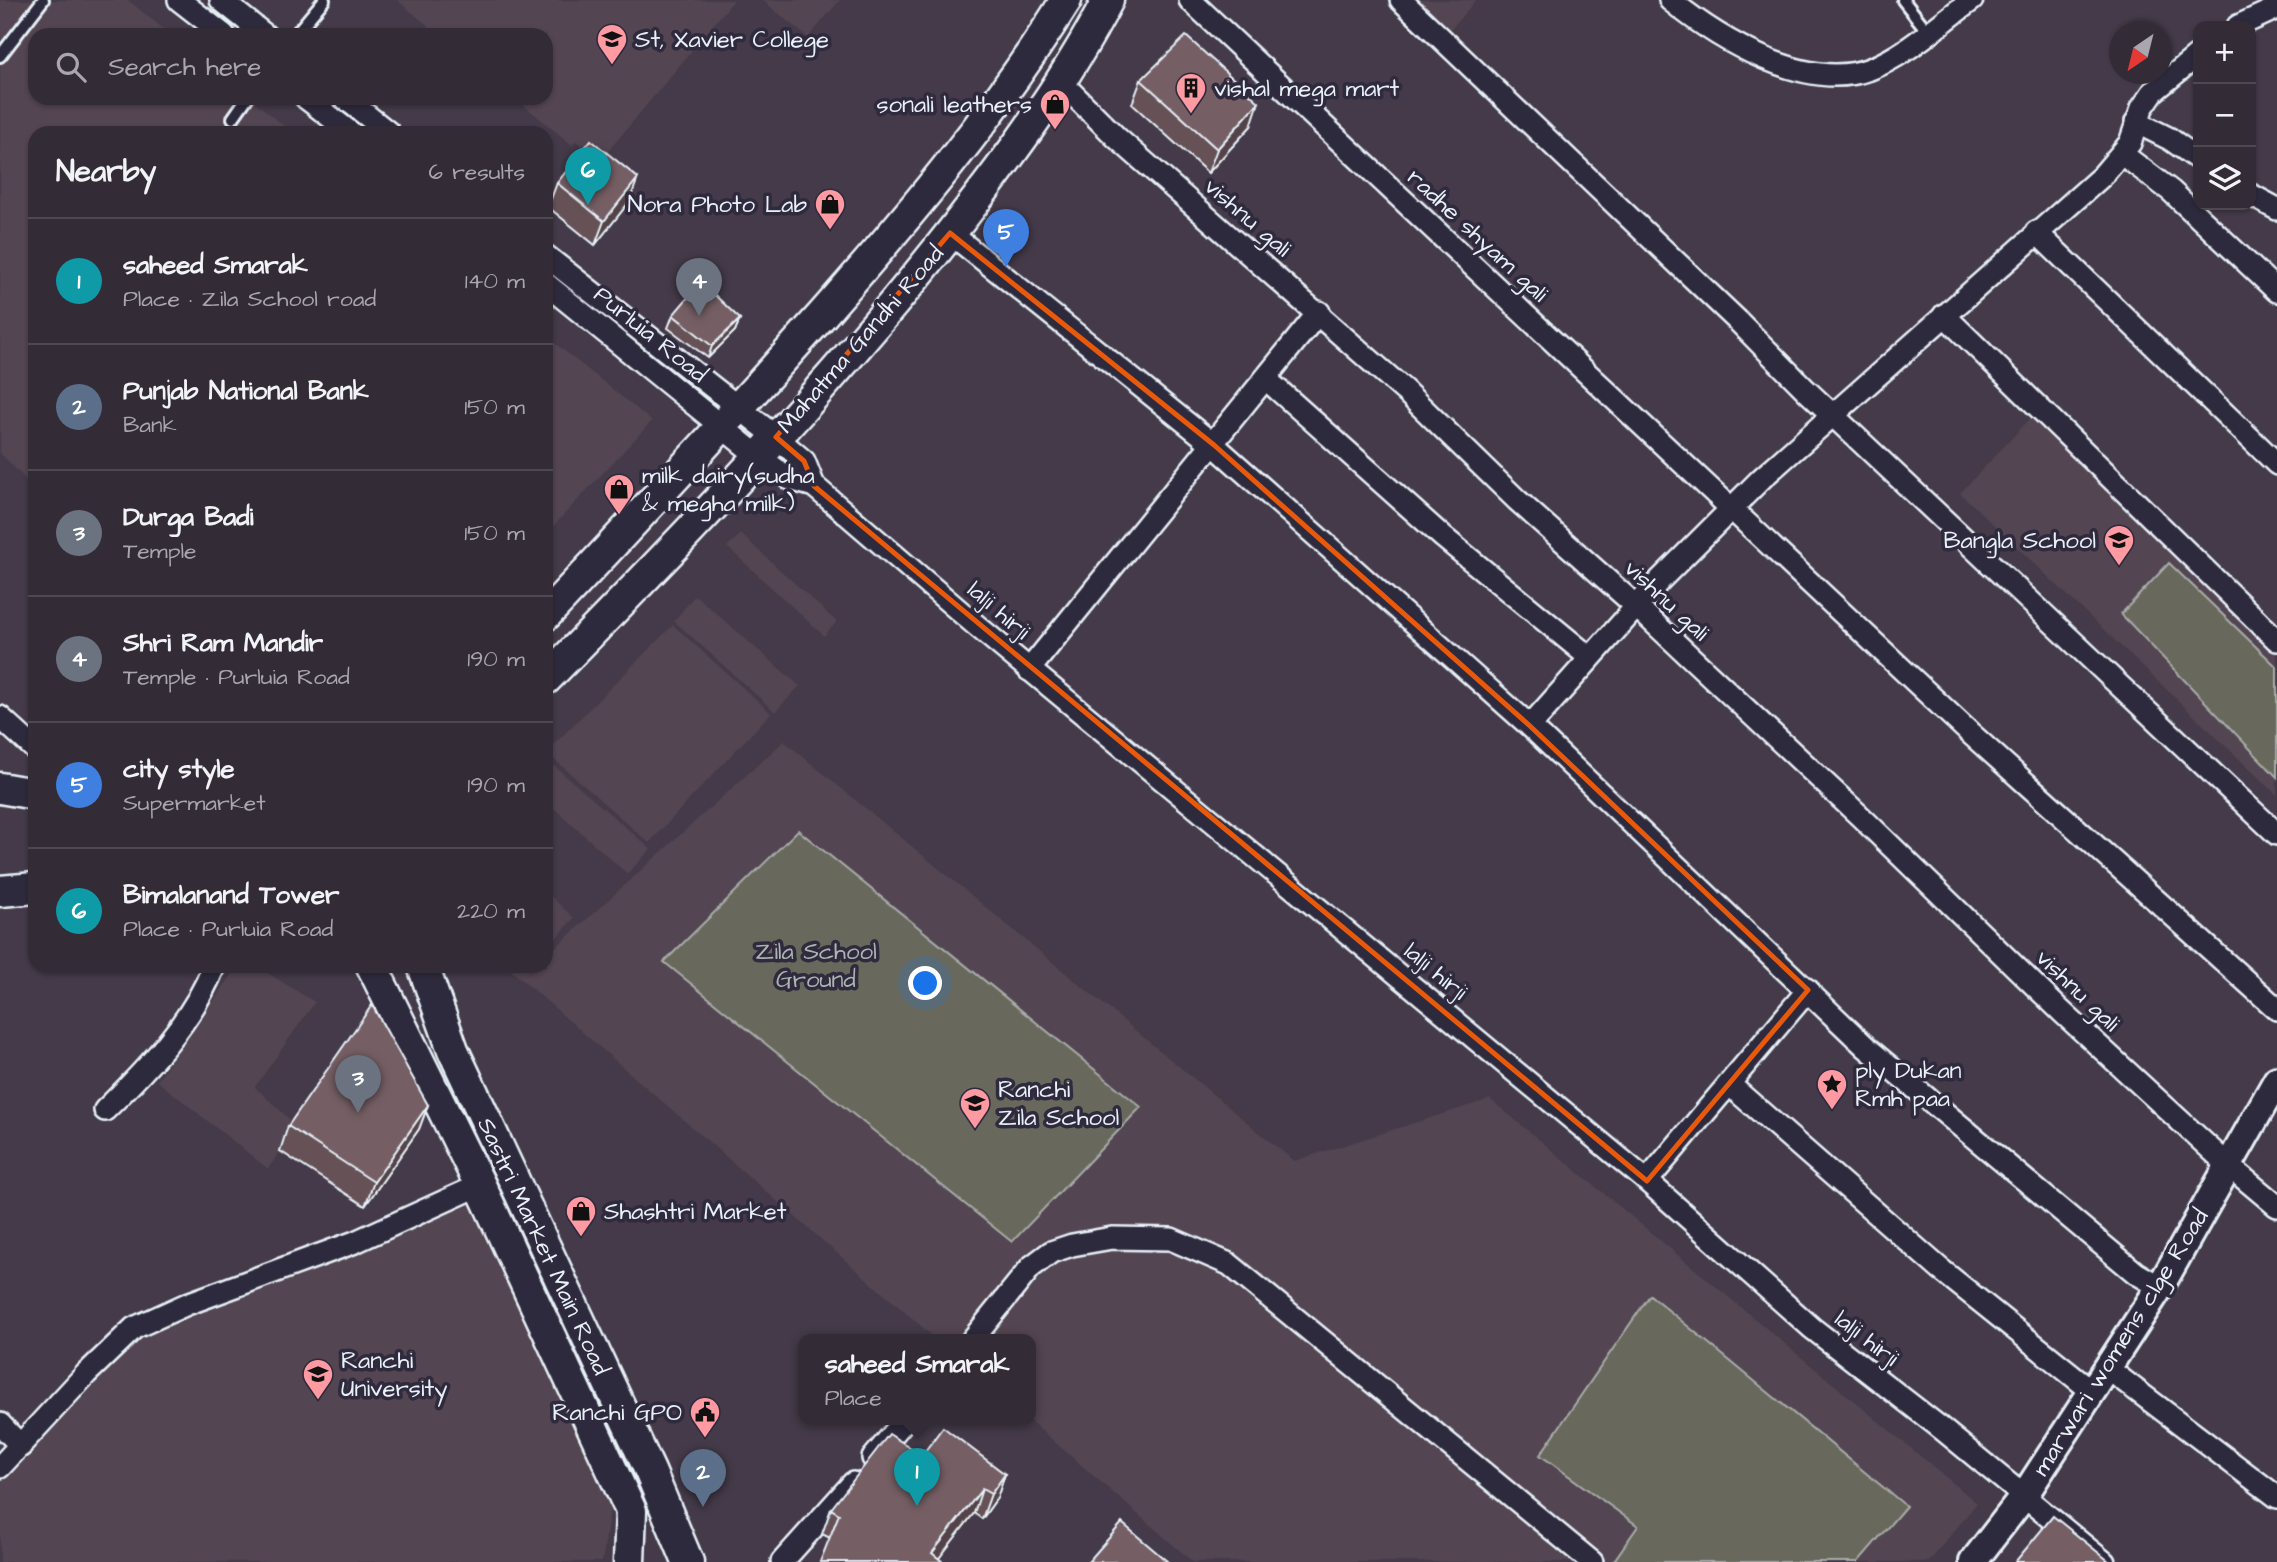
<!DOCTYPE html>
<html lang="en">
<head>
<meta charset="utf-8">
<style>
	body { margin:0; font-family:"Architects Daughter",sans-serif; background:#3b343f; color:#f1f3f6 }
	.controls { position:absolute; right:21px; top:21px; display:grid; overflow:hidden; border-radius:14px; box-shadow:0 2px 5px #0004 }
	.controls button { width:63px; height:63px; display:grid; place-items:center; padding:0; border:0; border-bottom:2px solid #4e4852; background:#332c37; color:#f1f3f6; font:35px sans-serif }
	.compass { position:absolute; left:2109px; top:21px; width:63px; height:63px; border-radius:50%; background:#332c37; box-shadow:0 2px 5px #0004; rotate:215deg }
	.you { position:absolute; left:926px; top:984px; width:24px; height:24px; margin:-18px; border:5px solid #fff; border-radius:50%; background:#1a73e8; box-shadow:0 0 0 10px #1a73e833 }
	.badge { display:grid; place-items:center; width:46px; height:46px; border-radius:50%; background:#ff9aa2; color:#fff; font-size:23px; font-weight:700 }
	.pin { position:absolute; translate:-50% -58px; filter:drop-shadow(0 2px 4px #0008) }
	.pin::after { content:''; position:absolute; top:37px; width:24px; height:21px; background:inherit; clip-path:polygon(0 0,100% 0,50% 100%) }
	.popup { position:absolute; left:798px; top:1334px; width:238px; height:91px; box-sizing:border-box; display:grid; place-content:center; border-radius:14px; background:#332c37; filter:drop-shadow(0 2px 5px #0005); font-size:23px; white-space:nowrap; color:#a9a7ad }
	.popup b { font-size:26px; color:#f1f3f6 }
	.popup::after { content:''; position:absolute; left:50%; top:100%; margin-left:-14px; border:14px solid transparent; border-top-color:#332c37 }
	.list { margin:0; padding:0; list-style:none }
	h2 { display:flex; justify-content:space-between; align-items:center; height:91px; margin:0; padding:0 28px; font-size:30px }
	h2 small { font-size:23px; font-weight:400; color:#a9a7ad }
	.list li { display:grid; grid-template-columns:46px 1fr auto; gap:21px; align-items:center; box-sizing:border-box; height:126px; padding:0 28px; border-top:2px solid #4e4852 }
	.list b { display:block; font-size:26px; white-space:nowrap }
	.list p { margin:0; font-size:23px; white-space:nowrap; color:#a9a7ad }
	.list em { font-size:23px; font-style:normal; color:#a9a7ad }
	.icon { flex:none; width:38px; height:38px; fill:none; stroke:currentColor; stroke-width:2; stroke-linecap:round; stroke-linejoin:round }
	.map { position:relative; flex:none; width:2277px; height:1562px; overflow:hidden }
	.search { position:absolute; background:#332c37; box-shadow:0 2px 5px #0004; left:28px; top:28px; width:525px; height:77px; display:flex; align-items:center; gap:18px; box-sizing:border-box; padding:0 24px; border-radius:21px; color:#a9a7ad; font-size:26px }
	.panel { position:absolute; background:#332c37; box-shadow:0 2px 5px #0004; left:28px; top:126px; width:525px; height:847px; border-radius:21px }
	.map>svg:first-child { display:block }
	.built { fill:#534551 }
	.green { fill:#68695b; stroke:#a8adaa; stroke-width:2 }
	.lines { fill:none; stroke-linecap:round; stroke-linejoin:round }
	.service-casing { stroke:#e8f1f8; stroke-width:16 }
	.minor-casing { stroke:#e8f1f8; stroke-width:26 }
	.tertiary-casing { stroke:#e8f1f8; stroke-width:32 }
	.secondary-casing { stroke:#e8f1f8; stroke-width:35 }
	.service { stroke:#2f2a3d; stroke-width:10 }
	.minor { stroke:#2f2a3d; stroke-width:21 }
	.tertiary { stroke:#2f2a3d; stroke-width:26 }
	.secondary { stroke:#2f2a3d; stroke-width:30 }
	.wall { fill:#655157; stroke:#e8f1f8; stroke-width:2 }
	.shaded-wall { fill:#524247; stroke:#e8f1f8; stroke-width:2 }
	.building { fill:#755e65; stroke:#e8f1f8; stroke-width:2 }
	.marked { fill:none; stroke:#e8590c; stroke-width:5; stroke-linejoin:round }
	.labels { text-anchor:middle; stroke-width:7; stroke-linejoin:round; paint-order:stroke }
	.poi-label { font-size:24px; fill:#e8f1f8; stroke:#2f2a3d; text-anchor:start }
	.street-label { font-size:24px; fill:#e8f1f8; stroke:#2f2a3d }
	.park-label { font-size:24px; fill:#aeb4b1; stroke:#2f2a3d }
</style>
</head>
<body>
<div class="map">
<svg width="2277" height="1562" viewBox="0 0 2277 1562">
	<rect width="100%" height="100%" fill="#443a49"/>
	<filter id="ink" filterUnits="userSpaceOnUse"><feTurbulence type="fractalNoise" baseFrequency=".0143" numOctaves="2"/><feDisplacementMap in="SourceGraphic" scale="14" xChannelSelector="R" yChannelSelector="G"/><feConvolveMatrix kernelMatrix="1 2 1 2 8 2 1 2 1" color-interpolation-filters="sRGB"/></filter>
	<g filter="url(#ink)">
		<g class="built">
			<polygon points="0,0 128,0 171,35 35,35 35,98 250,98 293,133 35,133 35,489 0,453"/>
			<polygon points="397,0 734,0 600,161 576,141 572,145 515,98 546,98 546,35 439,35"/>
			<polygon points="762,0 840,0 808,38"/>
			<polygon points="1418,0 1476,0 1451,29"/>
			<polygon points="546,336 652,421 546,534"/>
			<polygon points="2038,410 2277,640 2277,795 1960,493"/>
			<polygon points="741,534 837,622 824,636 727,547"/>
			<polygon points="695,595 800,686 775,712 674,621"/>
			<polygon points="673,625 771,713 649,843 546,752"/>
			<polygon points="784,741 1294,1161 1490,1099 1977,1503 1929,1562 1193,1562 1029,1420 1031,1340 937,1340 506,966 532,966 527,974 535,966 546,966 546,956"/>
			<polygon points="546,759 651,849 627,874 546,801"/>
			<polygon points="546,892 574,918 546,950"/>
			<polygon points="238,966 256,966 315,1002 255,1087 297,1126 268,1169 157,1081"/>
			<polygon points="476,1203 613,1491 602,1562 0,1562 0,1473 134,1328"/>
		</g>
		<g class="green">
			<polygon points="2169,563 2277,667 2277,777 2121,614"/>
			<polygon points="798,830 1141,1107 1012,1242 664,962"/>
			<polygon points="1650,1295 1906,1506 1858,1562 1613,1562 1638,1526 1540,1455"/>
		</g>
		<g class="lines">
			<g class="service-casing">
				<g id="service">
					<polyline points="1903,0 1928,32"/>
					<polyline points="295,35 324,0"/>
					<polyline points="0,56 43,0"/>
					<polyline points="233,118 247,98"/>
				</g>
			</g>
			<g class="minor-casing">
				<g id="minor">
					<polyline points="179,0 224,35"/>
					<polyline points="221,0 265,35"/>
					<polyline points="1190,0 1970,733 2277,1009"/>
					<polyline points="1401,0 1739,322 1806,390 2277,834"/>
					<path d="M1670,0C1718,39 1806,93 1870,69C1907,55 1940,23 1972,0"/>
					<polyline points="2238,26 2277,8"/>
					<polyline points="1062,83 1117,138 1405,391 1517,500 1636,606 1861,817 2062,1012 2228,1165 2277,1206"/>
					<polyline points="306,98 351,133"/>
					<polyline points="345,98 389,133"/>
					<polyline points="2136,122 2170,139 2198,159"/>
					<polyline points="2122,154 2171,191 2277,291"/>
					<polyline points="2251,195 2277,209"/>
					<polyline points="2036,232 2277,464"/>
					<polyline points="950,233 1214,445 1530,726 1866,1047 2136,1273 2160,1287"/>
					<polyline points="546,256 776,437 804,461 814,486"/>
					<polyline points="546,284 759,457 790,479 814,486 977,626 1647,1181 1812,1328 1942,1429 2104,1562"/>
					<polyline points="1944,315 2277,640"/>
					<polyline points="1266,379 1443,537 1589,657"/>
					<polyline points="1029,670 1319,312"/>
					<polyline points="0,717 35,749"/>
					<polyline points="1530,726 1660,580 1762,478 2102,176 2130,143 2142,108 2153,92 2198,55"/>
					<polyline points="1730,1085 1940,1269 2092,1391"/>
					<path d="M105,1110C146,1070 193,1021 214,966"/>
					<polyline points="1647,1181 1808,990"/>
					<polyline points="972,1340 1031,1267 1051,1252 1072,1245 1112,1238 1171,1239 1229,1264 1592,1562"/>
					<polyline points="2107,1368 2277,1497"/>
					<polyline points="0,1424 21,1446"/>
					<polyline points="873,1458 905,1420"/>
					<polyline points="0,1467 86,1374 134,1328 187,1304 355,1242 480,1185"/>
					<polyline points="782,1562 853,1483"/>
				</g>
			</g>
			<g class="tertiary-casing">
				<polyline id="tertiary" points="1973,1562 2024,1496 2160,1287 2277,1080"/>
			</g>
			<g class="secondary-casing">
				<g id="secondary">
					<path d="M546,615C640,516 732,416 823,314C910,215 996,113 1066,0"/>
					<path d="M546,679C682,541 817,400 938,249C1001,169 1061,90 1108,0"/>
					<polyline points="0,788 35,794"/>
					<polyline points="0,891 35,888"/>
					<polyline points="372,966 480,1185 631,1511 629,1562"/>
					<polyline points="423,966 453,1050 650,1471 688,1562"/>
				</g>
			</g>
			<use href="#service" class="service"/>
			<use href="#minor" class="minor"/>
			<use href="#tertiary" class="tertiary"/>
			<use href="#secondary" class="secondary"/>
		</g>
		<g class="wall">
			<polygon points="1141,80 1251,126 1208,173 1132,104"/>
			<polygon points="557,183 629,202 595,245 548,207"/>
			<polygon points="673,315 740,319 735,331 708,358 668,328"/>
			<polygon points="428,1105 419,1129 365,1206 280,1151 288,1126"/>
			<polygon points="922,1455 1005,1474 997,1498 982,1519 974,1513 939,1558 830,1538 822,1534 831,1509"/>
		</g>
		<g class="shaded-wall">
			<polygon points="1259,102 1251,126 1208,173 1217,149"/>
			<polygon points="638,178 629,202 595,245 604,221"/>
			<polygon points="740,319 735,331 708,358 712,346"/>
			<polygon points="428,1105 419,1129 365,1206 374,1182"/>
			<polygon points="1005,1474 997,1498 982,1519 991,1494"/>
			<polygon points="982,1489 974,1513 936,1562 932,1553"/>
		</g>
		<g class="building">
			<polygon points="1186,36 1259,102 1217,149 1141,80"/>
			<polygon points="591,140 638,178 604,221 557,183"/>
			<polygon points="701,282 740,319 712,346 673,315"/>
			<polygon points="372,1005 428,1105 374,1182 288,1126"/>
			<polygon points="943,1427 1005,1474 991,1494 982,1489 932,1553 943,1562 820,1562 839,1514 831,1509 889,1434 922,1455"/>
			<polygon points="2053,1516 2110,1562 2015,1562"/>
			<polygon points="1122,1523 1168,1562 1088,1562"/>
		</g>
	</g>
	<path class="marked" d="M950,233L1214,445L1530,726L1808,990L1647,1181L814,486L804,461L776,437Z"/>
	<defs>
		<g id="university-pin" transform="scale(1.575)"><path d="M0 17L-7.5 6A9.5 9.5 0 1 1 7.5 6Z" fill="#ff9aa2" stroke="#2f2a3d"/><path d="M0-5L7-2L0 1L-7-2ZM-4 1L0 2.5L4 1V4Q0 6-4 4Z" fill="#111"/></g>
		<g id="building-pin" transform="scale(1.575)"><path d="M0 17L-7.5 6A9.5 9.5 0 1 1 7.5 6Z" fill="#ff9aa2" stroke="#2f2a3d"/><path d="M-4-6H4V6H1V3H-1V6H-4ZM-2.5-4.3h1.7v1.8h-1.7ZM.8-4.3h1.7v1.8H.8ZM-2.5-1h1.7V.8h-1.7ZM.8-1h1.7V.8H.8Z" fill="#111"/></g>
		<g id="shop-pin" transform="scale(1.575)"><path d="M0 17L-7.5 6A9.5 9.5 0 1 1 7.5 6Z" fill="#ff9aa2" stroke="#2f2a3d"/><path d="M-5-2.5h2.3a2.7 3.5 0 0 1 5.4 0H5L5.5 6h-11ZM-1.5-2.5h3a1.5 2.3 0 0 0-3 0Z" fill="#111"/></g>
		<g id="school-pin" transform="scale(1.575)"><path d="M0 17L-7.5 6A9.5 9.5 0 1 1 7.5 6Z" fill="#ff9aa2" stroke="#2f2a3d"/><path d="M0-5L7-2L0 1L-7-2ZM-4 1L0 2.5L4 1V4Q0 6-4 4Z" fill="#111"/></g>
		<g id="sight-pin" transform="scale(1.575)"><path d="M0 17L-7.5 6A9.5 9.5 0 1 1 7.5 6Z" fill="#ff9aa2" stroke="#2f2a3d"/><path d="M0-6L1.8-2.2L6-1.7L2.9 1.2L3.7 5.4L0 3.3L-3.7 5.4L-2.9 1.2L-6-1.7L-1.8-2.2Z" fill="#111"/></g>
		<g id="civic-pin" transform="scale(1.575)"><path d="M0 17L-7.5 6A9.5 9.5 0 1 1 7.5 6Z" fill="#ff9aa2" stroke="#2f2a3d"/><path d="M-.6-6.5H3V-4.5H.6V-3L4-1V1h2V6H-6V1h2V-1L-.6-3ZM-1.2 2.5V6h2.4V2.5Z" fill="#111"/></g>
	</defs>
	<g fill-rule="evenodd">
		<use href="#university-pin" x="612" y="39"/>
		<use href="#building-pin" x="1191" y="88"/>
		<use href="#shop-pin" x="1055" y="104"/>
		<use href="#shop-pin" x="830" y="204"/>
		<use href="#shop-pin" x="619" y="489"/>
		<use href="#school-pin" x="2119" y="540"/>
		<use href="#sight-pin" x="1832" y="1084"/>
		<use href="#school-pin" x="975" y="1103"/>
		<use href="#shop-pin" x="581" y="1211"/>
		<use href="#university-pin" x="318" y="1374"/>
		<use href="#civic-pin" x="705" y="1412"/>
	</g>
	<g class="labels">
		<g class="poi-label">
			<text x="635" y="47">St, Xavier College</text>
			<text x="1214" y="96">vishal mega mart</text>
			<text x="1032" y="112" text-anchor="end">sonali leathers</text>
			<text x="807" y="212" text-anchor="end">Nora Photo Lab</text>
			<text x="642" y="483">milk dairy(sudha<tspan x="642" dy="28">&amp; megha milk)</tspan></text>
			<text x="2096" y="548" text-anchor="end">Bangla School</text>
			<text x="1855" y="1078">ply Dukan<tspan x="1855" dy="28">Rmh paa</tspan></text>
			<text x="998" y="1097">Ranchi<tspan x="998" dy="28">Zila School</tspan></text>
			<text x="604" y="1219">Shashtri Market</text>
			<text x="341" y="1368">Ranchi<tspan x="341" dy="28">University</tspan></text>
			<text x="682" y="1420" text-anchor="end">Ranchi GPO</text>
		</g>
		<g class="street-label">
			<text transform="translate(1248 217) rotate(41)" y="8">vishnu gali</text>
			<text transform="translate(1478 235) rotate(43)" y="8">radhe shyam gali</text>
			<text transform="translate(651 334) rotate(39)" y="8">Purluia Road</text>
			<text transform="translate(860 339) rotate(-49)" y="8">Mahatma Gandhi Road</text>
			<text transform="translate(1667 600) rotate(43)" y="8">vishnu gali</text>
			<text transform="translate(999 610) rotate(41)" y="8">lalji hirji</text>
			<text transform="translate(1436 971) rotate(40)" y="8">lalji hirji</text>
			<text transform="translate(2078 990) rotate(44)" y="8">vishnu gali</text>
			<text transform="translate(544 1246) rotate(65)" y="8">Sastri Market Main Road</text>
			<text transform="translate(1867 1338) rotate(38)" y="8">lalji hirji</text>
			<text transform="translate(2120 1342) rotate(-58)" y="8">marwari womens clge Road</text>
		</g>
		<g class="park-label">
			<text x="816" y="959">Zila School<tspan x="816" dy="28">Ground</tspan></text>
		</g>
	</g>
</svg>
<div class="controls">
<button>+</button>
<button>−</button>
<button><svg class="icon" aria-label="layers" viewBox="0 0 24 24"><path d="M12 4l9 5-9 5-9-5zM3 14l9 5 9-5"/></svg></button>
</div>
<svg class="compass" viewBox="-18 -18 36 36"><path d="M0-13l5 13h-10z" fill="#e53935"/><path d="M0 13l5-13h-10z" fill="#a9a7ad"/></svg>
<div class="you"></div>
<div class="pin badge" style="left:917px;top:1506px;background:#0f9aa8">1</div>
<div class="popup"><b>saheed Smarak</b>Place</div>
<div class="pin badge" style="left:703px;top:1507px;background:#5c6f8a">2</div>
<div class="pin badge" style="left:358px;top:1113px;background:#6b7280">3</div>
<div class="pin badge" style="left:699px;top:316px;background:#6b7280">4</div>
<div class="pin badge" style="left:1006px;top:267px;background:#3f7fe0">5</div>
<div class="pin badge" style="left:588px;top:205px;background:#0f9aa8">6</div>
<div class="search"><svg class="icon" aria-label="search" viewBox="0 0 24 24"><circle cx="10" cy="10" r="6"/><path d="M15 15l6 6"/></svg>Search here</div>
<section class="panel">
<h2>Nearby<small>6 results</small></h2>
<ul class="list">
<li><span class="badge" style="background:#0f9aa8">1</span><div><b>saheed Smarak</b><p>Place · Zila School road</p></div><em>140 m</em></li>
<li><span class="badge" style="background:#5c6f8a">2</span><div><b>Punjab National Bank</b><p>Bank</p></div><em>150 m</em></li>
<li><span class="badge" style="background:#6b7280">3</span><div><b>Durga Badi</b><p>Temple</p></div><em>150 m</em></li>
<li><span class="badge" style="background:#6b7280">4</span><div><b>Shri Ram Mandir</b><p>Temple · Purluia Road</p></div><em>190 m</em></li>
<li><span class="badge" style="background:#3f7fe0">5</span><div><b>city style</b><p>Supermarket</p></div><em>190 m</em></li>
<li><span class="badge" style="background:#0f9aa8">6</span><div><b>Bimalanand Tower</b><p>Place · Purluia Road</p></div><em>220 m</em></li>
</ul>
</section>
</div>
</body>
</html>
